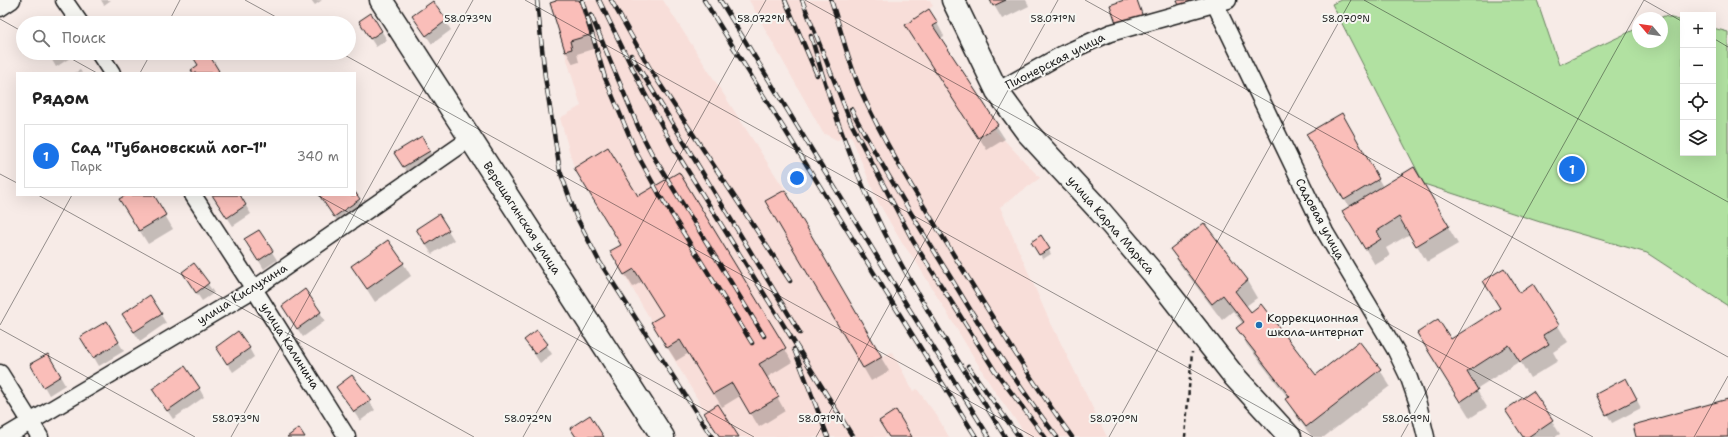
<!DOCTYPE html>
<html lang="ru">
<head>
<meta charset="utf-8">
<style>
	body { margin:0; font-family:"Shantell Sans",sans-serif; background:#f2f2f2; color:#222 }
	.controls { position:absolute; right:12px; top:12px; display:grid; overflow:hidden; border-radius:0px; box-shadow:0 4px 16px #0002 }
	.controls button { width:36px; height:36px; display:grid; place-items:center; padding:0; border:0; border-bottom:1px solid #e0e0e0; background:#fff; color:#222; font:20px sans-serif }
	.compass { position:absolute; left:1632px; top:12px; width:36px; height:36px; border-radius:50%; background:#fff; box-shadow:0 4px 16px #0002; rotate:299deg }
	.you { position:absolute; left:797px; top:178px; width:14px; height:14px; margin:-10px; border:3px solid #fff; border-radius:50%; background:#1a73e8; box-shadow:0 0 0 6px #1a73e833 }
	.badge { display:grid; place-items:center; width:26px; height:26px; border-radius:50%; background:#1a73e8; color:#fff; font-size:13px; font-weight:700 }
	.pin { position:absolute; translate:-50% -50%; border:2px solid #fff; box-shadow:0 1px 4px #0006 }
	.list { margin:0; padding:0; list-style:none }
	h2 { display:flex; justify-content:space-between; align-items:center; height:52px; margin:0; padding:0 16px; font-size:17px }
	h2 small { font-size:13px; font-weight:400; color:#767676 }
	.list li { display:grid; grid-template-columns:26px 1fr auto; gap:12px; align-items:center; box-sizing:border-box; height:64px; margin:0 8px 8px; padding:0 8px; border:1px solid #e0e0e0; border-radius:0px }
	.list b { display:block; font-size:15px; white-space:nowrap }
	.list p { margin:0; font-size:13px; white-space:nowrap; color:#767676 }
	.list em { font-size:13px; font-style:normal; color:#767676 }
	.icon { flex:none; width:22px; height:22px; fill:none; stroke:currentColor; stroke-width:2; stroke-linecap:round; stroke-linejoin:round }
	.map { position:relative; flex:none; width:1728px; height:437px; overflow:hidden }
	.search { position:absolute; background:#fff; box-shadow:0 4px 16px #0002; left:16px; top:16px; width:340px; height:44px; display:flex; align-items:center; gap:10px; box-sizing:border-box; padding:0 14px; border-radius:22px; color:#767676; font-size:15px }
	.panel { position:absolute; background:#fff; box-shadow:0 4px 16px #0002; left:16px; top:72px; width:340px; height:124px; border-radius:0px }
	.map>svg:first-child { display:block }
	.built { fill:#f8ded9 }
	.green { fill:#b1e1a1; stroke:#667e5e }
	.shadow { fill:#0003 }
	.building { fill:#fabeb9; stroke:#1c1c1c }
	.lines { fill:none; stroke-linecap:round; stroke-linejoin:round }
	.street-casing { stroke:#1c1c1c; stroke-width:19 }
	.secondary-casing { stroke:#1c1c1c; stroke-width:25 }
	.path { stroke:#1c1c1c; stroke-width:2.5; stroke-dasharray:4 3; stroke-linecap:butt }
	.street { stroke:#f6f6f2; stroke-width:16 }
	.secondary { stroke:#f6f6f2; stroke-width:22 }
	.rail-casing { stroke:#1c1c1c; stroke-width:4.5 }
	.rail { stroke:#f6f6f2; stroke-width:3; stroke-dasharray:9; stroke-linecap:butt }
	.ticks { fill:none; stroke:#1c1c1c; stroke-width:1; stroke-opacity:0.45 }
	.poi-dot { fill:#1f6fb2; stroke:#f6f6f2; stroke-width:1.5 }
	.labels { text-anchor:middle; stroke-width:4; stroke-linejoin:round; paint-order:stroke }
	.street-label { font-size:12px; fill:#1c1c1c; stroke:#f6f6f2 }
	.poi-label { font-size:12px; fill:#1c1c1c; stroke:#f6f6f2; text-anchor:start }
	.ticks-label { font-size:10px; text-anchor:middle; fill:#1c1c1c; stroke:#f6f6f2; stroke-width:4; stroke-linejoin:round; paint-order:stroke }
</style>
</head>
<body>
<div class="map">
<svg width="1728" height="437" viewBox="0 0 1728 437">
	<rect width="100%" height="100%" fill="#f7ebe7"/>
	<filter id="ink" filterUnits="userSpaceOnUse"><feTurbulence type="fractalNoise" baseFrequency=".025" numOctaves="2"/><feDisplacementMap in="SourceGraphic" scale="8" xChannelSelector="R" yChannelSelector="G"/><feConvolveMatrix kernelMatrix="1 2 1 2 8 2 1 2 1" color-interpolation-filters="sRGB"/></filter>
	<g filter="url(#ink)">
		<g class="built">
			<polygon points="556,0 663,0 785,190 882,357 892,352 913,391 917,389 937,416 949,437 720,437 610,251 620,245 574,168 560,118 581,106 550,3"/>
			<polygon points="749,0 930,0 933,6 929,9 933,26 998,125 993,128 1040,178 1000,207 1045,311 1107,437 1028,437 993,389 915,260 902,243 877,200 851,136 837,140 823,133"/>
		</g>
		<polygon class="green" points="1341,0 1537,0 1559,65 1638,28 1638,42 1662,42 1662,18 1660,18 1664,16 1683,21 1683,153 1713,153 1713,28 1728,32 1728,306 1647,253 1543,223 1424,184 1332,4"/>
		<g class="shadow">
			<polygon points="101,0 111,0 104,5"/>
			<polygon points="311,0 322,0 315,5"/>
			<polygon points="557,0 582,0 596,48 577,54 579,62 573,64 566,51"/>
			<polygon points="991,0 1026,0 1029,6 1002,19"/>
			<polygon points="1127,0 1137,0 1147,26"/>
			<polygon points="432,2 451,30 432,44 413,16"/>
			<polygon points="371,14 387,40 376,47 365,30"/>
			<polygon points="937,23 944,36 940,39 1005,139 987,150 914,38"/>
			<polygon points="48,53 67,53 70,58 56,67"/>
			<polygon points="80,70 82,73 75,73"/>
			<polygon points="1342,115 1383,187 1414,169 1458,244 1427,262 1410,234 1386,248 1390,256 1375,265 1343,211 1349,207 1307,134"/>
			<polygon points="421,138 435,160 409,176 396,153"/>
			<polygon points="784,191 889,371 871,381 767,201"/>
			<polygon points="355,193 364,208 340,225 320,196 355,195"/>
			<polygon points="128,195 153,195 173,229 148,244 128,212"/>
			<polygon points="213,195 239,195 251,214 233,226"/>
			<polygon points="638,197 785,349 792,362 766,378 785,411 759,427 740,396 722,407 689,353 676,361 660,336 664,316 643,281 633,287 619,265 622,245"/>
			<polygon points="439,216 454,240 432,254 422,239"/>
			<polygon points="1204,224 1247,281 1257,298 1246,306 1316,376 1380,370 1390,386 1324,437 1312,437 1296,416 1286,399 1289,399 1247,345 1238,328 1243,324 1233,311 1222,320 1181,266 1171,250"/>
			<polygon points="1041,237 1051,254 1043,259 1032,242"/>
			<polygon points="251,248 272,252 277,260 264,269"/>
			<polygon points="403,263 411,276 375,302 352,266"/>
			<polygon points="194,264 214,293 202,301 183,273"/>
			<polygon points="1484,282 1519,294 1558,326 1568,342 1553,352 1558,361 1530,378 1520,361 1476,389 1487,407 1470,418 1428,350 1450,340 1500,309"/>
			<polygon points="150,297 166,323 140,341 128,323"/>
			<polygon points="283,307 320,312 325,321 303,337"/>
			<polygon points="106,322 124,351 99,366 82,337"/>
			<polygon points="537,331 552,354 540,363 525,340"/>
			<polygon points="217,348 249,348 254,357 233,372"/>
			<polygon points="48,355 65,385 49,395 32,365"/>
			<polygon points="352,376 375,410 360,421 337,387"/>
			<polygon points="199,388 204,397 173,419 153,390"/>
			<polygon points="1631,389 1641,408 1612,423 1607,414"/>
			<polygon points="1533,392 1560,434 1555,437 1523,437 1506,410"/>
		</g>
		<g class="building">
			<polygon points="556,0 579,0 590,35 570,41 572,49 565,51 550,3 556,1"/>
			<polygon points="990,0 1006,0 993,6"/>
			<polygon points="1124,0 1137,0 1143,17 1117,26 1110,5"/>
			<polygon points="1177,0 1199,0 1180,9"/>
			<polygon points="433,1 447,20 426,36 412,16"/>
			<polygon points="929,9 938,23 933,26 998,125 978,138 905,25"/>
			<polygon points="371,13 382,31 370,39 359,21"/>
			<polygon points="208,53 219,71 216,73 193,73 191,70 198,65 191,54"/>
			<polygon points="1342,113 1379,179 1344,200 1306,134"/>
			<polygon points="422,136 430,151 403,167 394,153"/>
			<polygon points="608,147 638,196 679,172 786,348 759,364 779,397 750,414 732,383 713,394 680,340 667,348 651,322 663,315 634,269 624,275 610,251 621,245 574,168"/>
			<polygon points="1414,167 1449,226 1416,246 1399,217 1377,231 1381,239 1365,249 1342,211"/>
			<polygon points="785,190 882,357 863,368 765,201"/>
			<polygon points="355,192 360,199 334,217 319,195 355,195"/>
			<polygon points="126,195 154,195 166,215 139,231 119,199"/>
			<polygon points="212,195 240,195 246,205 227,218"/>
			<polygon points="439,214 449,230 426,245 416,229"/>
			<polygon points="1204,223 1248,280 1235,291 1251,312 1261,304 1316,375 1359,341 1381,369 1306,427 1285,399 1290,397 1236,328 1244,322 1223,295 1212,304 1170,249"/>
			<polygon points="259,230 273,251 258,261 244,239"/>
			<polygon points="1041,235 1050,249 1039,255 1031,242"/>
			<polygon points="388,240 404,263 367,289 351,266"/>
			<polygon points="194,263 209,283 196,293 182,272"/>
			<polygon points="1504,268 1520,293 1533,284 1559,325 1543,335 1549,344 1520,362 1509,345 1467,372 1478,390 1460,402 1417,333 1438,319 1451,339 1500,308 1483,281"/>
			<polygon points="305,289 321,312 297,329 282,306"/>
			<polygon points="150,295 162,314 134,332 122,314"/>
			<polygon points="107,321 119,342 93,358 80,337"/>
			<polygon points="537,330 548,344 535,354 524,340"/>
			<polygon points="238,331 250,348 227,364 216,347"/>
			<polygon points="48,354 61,376 43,387 30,364"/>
			<polygon points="185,366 200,388 167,411 152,389"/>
			<polygon points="352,375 371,400 354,412 336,387"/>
			<polygon points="1626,378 1637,399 1606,415 1596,394"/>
			<polygon points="1533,391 1553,420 1528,437 1523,437 1505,410"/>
			<polygon points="1728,399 1728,437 1636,437 1633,425"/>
			<polygon points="718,404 739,437 720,437 704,413"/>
			<polygon points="896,410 912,437 889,437 879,421"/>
			<polygon points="590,415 604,437 576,437 570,428"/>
			<polygon points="299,428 305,437 287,437"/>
		</g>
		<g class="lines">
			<g class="street-casing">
				<g id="street">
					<polyline points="64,0 80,23"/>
					<polyline points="1213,0 1325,232 1396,351 1409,378 1418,404 1426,437"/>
					<polyline points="0,8 12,0"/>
					<polyline points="99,53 112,73"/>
					<polyline points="997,91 1063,54 1110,33 1228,0"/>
					<polyline points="193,195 254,289 347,437"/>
					<polyline points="0,373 40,437"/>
					<polyline points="5,437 254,289 471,138"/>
				</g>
			</g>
			<g class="secondary-casing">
				<g id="secondary">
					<polyline points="381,0 663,437"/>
					<polyline points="953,0 997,91 1027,132 1100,211 1153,273 1234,376 1290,437"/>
				</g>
			</g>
			<polyline class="path" points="1185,437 1192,352"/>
			<use href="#street" class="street"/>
			<use href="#secondary" class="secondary"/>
			<g class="rail-casing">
				<g id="rail">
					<polyline points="537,0 545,77 560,171 576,216 599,261 712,437"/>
					<polyline points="582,0 605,78 637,154 659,194 752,343"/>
					<polyline points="599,0 644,92 675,150 853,437"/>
					<polyline points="611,0 652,72 790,281"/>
					<polyline points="704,0 976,437"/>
					<polyline points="720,0 908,307 989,437"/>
					<polyline points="785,0 817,75"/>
					<polyline points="802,0 851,123 913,241 995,371 1045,437"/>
					<path d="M831,0C841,30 848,60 860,89C886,148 922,203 955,257C993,318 1030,379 1072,437"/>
					<polyline points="591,15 640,131 652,154 764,336"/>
					<path d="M811,36C832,111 858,184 895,253C929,316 968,376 1005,437"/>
					<polyline points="631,55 800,333"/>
					<path d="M851,109C882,167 916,222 951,278C984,333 1018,386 1057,437"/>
					<polyline points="794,349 828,437"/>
					<polyline points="968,366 1019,437"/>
				</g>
			</g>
			<use href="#rail" class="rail"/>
		</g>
	</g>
	<path class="ticks" d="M245,0L287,23M525,0L1313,437M805,0L1593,437M1085,0L1728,357M1364,0L1728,202M1644,0L1683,22M0,19L23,32M168,23L180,0M1713,38L1728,47M61,53L97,73M341,53L1034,437M140,73L151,53M0,174L17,183M38,195L474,437M317,195L754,437M0,325L72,195M0,329L195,437M231,437L473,0M523,437L766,0M816,437L1058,0M1109,437L1351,0M1401,437L1644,0M1694,437L1728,376"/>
	<circle class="poi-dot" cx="1259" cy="325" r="4"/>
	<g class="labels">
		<g class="street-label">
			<text transform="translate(1055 61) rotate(-27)" y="4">Пионерская улица</text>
			<text transform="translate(522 218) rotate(57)" y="4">Верещагинская улица</text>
			<text transform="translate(1320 219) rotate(62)" y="4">Садовая улица</text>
			<text transform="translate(1111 225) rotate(49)" y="4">улица Карла Маркса</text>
			<text transform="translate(242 294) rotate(-32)" y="4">улица Кислухина</text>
			<text transform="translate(290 346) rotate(58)" y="4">улица Калинина</text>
		</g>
		<g class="poi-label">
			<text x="1267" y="322">Коррекционная<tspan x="1267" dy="14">школа-интернат</tspan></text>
		</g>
	</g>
	<g class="ticks-label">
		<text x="468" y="22">58.073°N</text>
		<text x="761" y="22">58.072°N</text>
		<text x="1053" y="22">58.071°N</text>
		<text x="1346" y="22">58.070°N</text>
		<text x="236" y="422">58.073°N</text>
		<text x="528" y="422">58.072°N</text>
		<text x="821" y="422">58.071°N</text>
		<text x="1114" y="422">58.070°N</text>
		<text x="1406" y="422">58.069°N</text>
	</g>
</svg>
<div class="controls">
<button>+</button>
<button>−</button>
<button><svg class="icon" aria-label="locate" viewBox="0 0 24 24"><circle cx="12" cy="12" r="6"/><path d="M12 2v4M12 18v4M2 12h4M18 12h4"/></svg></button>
<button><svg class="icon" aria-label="layers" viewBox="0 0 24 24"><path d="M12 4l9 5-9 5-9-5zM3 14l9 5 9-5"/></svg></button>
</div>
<svg class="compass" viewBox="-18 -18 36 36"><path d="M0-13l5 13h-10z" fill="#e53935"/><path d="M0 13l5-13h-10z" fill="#767676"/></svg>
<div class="you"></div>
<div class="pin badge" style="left:1572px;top:169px">1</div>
<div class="search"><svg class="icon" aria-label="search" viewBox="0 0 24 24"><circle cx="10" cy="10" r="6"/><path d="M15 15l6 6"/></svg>Поиск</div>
<section class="panel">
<h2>Рядом<small></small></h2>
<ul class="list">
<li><span class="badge">1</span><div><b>Сад &quot;Губановский лог-1&quot;</b><p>Парк</p></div><em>340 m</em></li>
</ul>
</section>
</div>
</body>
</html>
